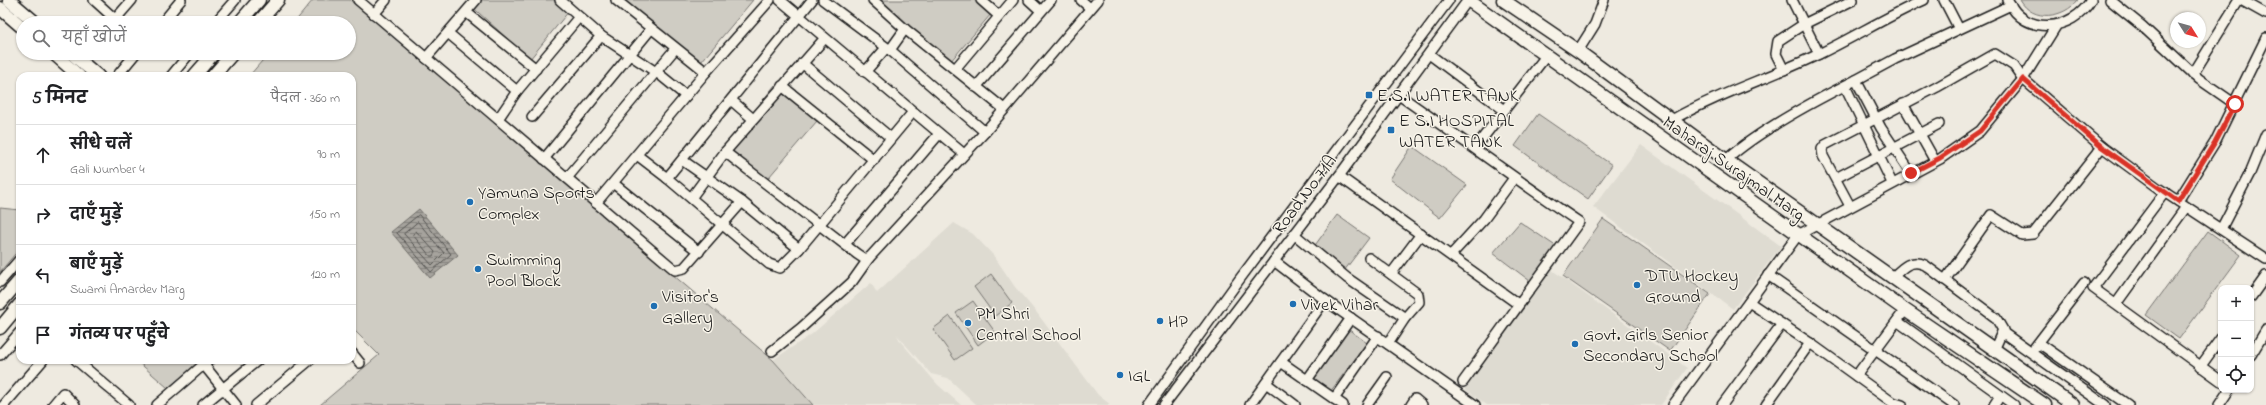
<!DOCTYPE html>
<html lang="hi">
<head>
<meta charset="utf-8">
<style>
	body { margin:0; font-family:"Indie Flower","Playpen Sans Deva",sans-serif; background:#f6f6f6; color:#202124 }
	.controls { position:absolute; right:12px; bottom:12px; display:grid; overflow:hidden; border-radius:8px; box-shadow:0 1px 3px #0004 }
	.controls button { width:36px; height:36px; display:grid; place-items:center; padding:0; border:0; border-bottom:1px solid #e0e0e0; background:#fff; color:#202124; font:20px sans-serif }
	.compass { position:absolute; left:2170px; top:12px; width:36px; height:36px; border-radius:50%; background:#fff; box-shadow:0 1px 3px #0004; rotate:127deg }
	.stop { position:absolute; width:12px; height:12px; margin:-9px; border:3px solid #d93025; border-radius:50%; background:#fff }
	.stop.end { background:#d93025; border-color:#fff; box-shadow:0 1px 4px #0008 }
	.list { margin:0; padding:0; list-style:none }
	h2 { display:flex; justify-content:space-between; align-items:center; height:52px; margin:0; padding:0 16px; font-size:17px }
	h2 small { font-size:13px; font-weight:400; color:#757577 }
	.list li { display:grid; grid-template-columns:26px 1fr auto; gap:12px; align-items:center; box-sizing:border-box; height:60px; padding:0 16px; border-top:1px solid #e0e0e0 }
	.list b { display:block; font-size:15px; white-space:nowrap }
	.list p { margin:0; font-size:13px; white-space:nowrap; color:#757577 }
	.list em { font-size:13px; font-style:normal; color:#757577 }
	.icon { flex:none; width:22px; height:22px; fill:none; stroke:currentColor; stroke-width:2; stroke-linecap:round; stroke-linejoin:round }
	.map { position:relative; flex:none; width:2266px; height:405px; overflow:hidden }
	.search { position:absolute; background:#fff; box-shadow:0 1px 3px #0004; left:16px; top:16px; width:340px; height:44px; display:flex; align-items:center; gap:10px; box-sizing:border-box; padding:0 14px; border-radius:22px; color:#757577; font-size:15px }
	.panel { position:absolute; background:#fff; box-shadow:0 1px 3px #0004; left:16px; top:72px; width:340px; height:292px; border-radius:12px }
	.map>svg:first-child { display:block }
	.built { fill:#dedbd1 }
	.green { fill:#cfccc3; stroke:#767470 }
	.water { fill:url(#water-rules); stroke:#6f6d69 }
	.lines { fill:none; stroke-linecap:round; stroke-linejoin:round }
	.shore { stroke:#535250; stroke-width:1 }
	.minor-casing { stroke:#1c1c1c; stroke-width:12 }
	.major-casing { stroke:#1c1c1c; stroke-width:15 }
	.minor { stroke:#f7f3e8; stroke-width:9 }
	.major { stroke:#f7f3e8; stroke-width:12 }
	.route { stroke:#d93025; stroke-width:5 }
	.poi-dot { fill:#1f6fb2; stroke:#f7f3e8; stroke-width:1.5 }
	.labels { text-anchor:middle; stroke-width:3; stroke-linejoin:round; paint-order:stroke }
	.poi-label { font-size:18px; fill:#1c1c1c; stroke:#f7f3e8; text-anchor:start }
	.street-label { font-size:18px; fill:#1c1c1c; stroke:#f7f3e8 }
</style>
</head>
<body>
<div class="map">
<svg width="2266" height="405" viewBox="0 0 2266 405">
	<defs>
		<pattern id="water-rules" width="6" height="5" patternUnits="userSpaceOnUse"><rect width="6" height="5" fill="#a6a39d"/><path d="M0 2.5h6" fill="none" stroke="#86847f"/></pattern>
	</defs>
	<rect width="100%" height="100%" fill="#eeeae0"/>
	<filter id="ink" filterUnits="userSpaceOnUse"><feTurbulence type="fractalNoise" baseFrequency=".025" numOctaves="2"/><feDisplacementMap in="SourceGraphic" scale="8" xChannelSelector="R" yChannelSelector="G"/><feConvolveMatrix kernelMatrix="1 2 1 2 8 2 1 2 1" color-interpolation-filters="sRGB"/></filter>
	<g filter="url(#ink)">
		<g class="built">
			<polygon points="1641,145 1781,246 1733,309 1593,207"/>
			<polygon points="954,223 973,234 994,256 1015,287 1037,313 1098,395 1111,405 977,405 948,378 931,374 897,335 900,341 938,385 961,405 813,405 773,360 812,334 871,283 877,293"/>
			<polygon points="1548,267 1687,368 1661,405 1487,405 1465,389"/>
		</g>
		<g class="green">
			<polygon points="313,0 350,0 773,360 813,405 320,405 379,355 352,328 352,76 249,76 269,53 349,53 349,23 294,23"/>
			<polygon points="472,0 557,0 569,11 530,59 469,4"/>
			<polygon points="624,0 753,0 701,62"/>
			<polygon points="879,0 975,0 991,14 950,62"/>
			<path d="M2020,0H2078C2064,18 2033,23 2020,0Z"/>
			<polygon points="775,85 817,121 763,184 724,149"/>
			<polygon points="1538,114 1612,165 1588,199 1515,146"/>
			<polygon points="1412,146 1467,185 1440,218 1390,179"/>
			<polygon points="0,208 20,210 20,248 0,272"/>
			<polygon points="1337,215 1369,238 1344,271 1313,248"/>
			<polygon points="1603,219 1710,294 1670,351 1563,276"/>
			<polygon points="1520,222 1557,247 1530,281 1493,253"/>
			<polygon points="2208,231 2241,255 2179,339 2146,315"/>
			<polygon points="991,274 1012,303 995,316 974,287"/>
			<polygon points="973,301 995,332 978,345 956,313"/>
			<polygon points="950,316 972,348 955,360 933,329"/>
			<polygon points="1344,326 1367,343 1330,392 1307,375"/>
			<polygon points="136,360 202,360 168,388"/>
		</g>
		<polygon class="water" points="419,209 458,255 430,278 391,232"/>
		<g class="lines">
			<g class="shore">
				<polygon points="419,215 451,254 431,272 397,233"/>
				<polygon points="418,222 444,253 432,265 404,234"/>
				<polygon points="416,231 435,252 433,256 430,256 413,235"/>
			</g>
			<g class="minor-casing">
				<g id="minor">
					<polyline points="94,0 115,19"/>
					<polyline points="358,0 675,270 684,268 742,202"/>
					<polyline points="560,0 601,36 659,74 686,96"/>
					<polyline points="616,0 706,72"/>
					<polyline points="780,0 964,154"/>
					<polyline points="823,0 890,50 985,132"/>
					<polyline points="873,0 905,29 1004,109"/>
					<polyline points="981,0 999,16"/>
					<polyline points="1029,0 1041,11"/>
					<polyline points="1081,0 1090,8"/>
					<polyline points="1792,0 1819,54"/>
					<polyline points="1944,0 1959,29"/>
					<path d="M2008,0C2024,37 2073,31 2091,0"/>
					<polyline points="2110,0 2142,26 2199,79 2235,104"/>
					<polyline points="2241,0 2266,14"/>
					<polyline points="466,12 536,69"/>
					<polyline points="374,14 386,0"/>
					<polyline points="112,23 132,0"/>
					<polyline points="162,23 181,0"/>
					<polyline points="215,23 235,0"/>
					<polyline points="448,33 517,91"/>
					<polyline points="890,50 905,29"/>
					<polyline points="1578,51 1595,24 1604,0"/>
					<polyline points="1429,54 1504,110"/>
					<polyline points="426,58 476,0"/>
					<polyline points="81,62 88,53"/>
					<polyline points="802,63 891,138"/>
					<polyline points="955,69 1013,0"/>
					<polyline points="1784,70 1776,54 1778,41 1804,24 1853,0"/>
					<polyline points="865,72 886,48"/>
					<polyline points="2193,74 2239,0"/>
					<polyline points="117,76 136,53"/>
					<polyline points="171,76 190,53"/>
					<polyline points="1856,80 1895,59 2011,5"/>
					<polyline points="782,86 874,160"/>
					<polyline points="1845,86 1892,183"/>
					<polyline points="976,87 1051,0"/>
					<path d="M1399,95C1459,137 1518,181 1579,222L1463,382"/>
					<polyline points="731,100 753,119"/>
					<polyline points="1903,104 1935,161"/>
					<polyline points="532,117 601,36"/>
					<polyline points="498,119 517,91 579,17"/>
					<path d="M1672,120C1719,93 1770,78 1819,54C1854,37 1888,16 1924,0"/>
					<polyline points="1475,148 1546,56"/>
					<polyline points="725,152 857,254 863,258 869,258"/>
					<polyline points="637,155 667,178 769,264 780,268 799,249 913,112"/>
					<polyline points="544,159 651,29"/>
					<polyline points="682,160 742,202 799,249"/>
					<path d="M1726,160C1759,130 1816,100 1856,80L1881,128L1911,173"/>
					<polyline points="1339,176 1518,304"/>
					<polyline points="567,178 675,49"/>
					<polyline points="667,178 812,0"/>
					<polyline points="1836,178 1939,124"/>
					<polyline points="613,183 699,252"/>
					<polyline points="2165,192 2093,288 2221,381"/>
					<polyline points="691,198 725,152 825,38"/>
					<polyline points="2178,201 2215,142 2266,38"/>
					<polyline points="596,203 706,72 770,0"/>
					<polyline points="1850,206 1823,156 1822,149 1825,145 1937,87 1995,54 2014,66 2023,79 2102,147 2158,188 2266,259"/>
					<polyline points="2221,229 2250,173 2266,134"/>
					<polyline points="1294,234 1347,278 1405,318"/>
					<polyline points="845,244 939,134"/>
					<polyline points="1451,255 1484,219 1514,178"/>
					<polyline points="1369,258 1418,294 1419,302 1405,318 1388,344"/>
					<polyline points="1274,261 1325,300 1475,405"/>
					<polyline points="1391,274 1421,234"/>
					<polyline points="1768,275 1954,405"/>
					<path d="M1892,278C1902,268 1911,258 1925,265L1996,318L2003,330L1994,350"/>
					<polyline points="1945,280 1991,215 2022,235 2033,234 2102,147"/>
					<polyline points="0,282 20,259"/>
					<polyline points="2251,297 2266,276"/>
					<polyline points="1749,302 1810,343 1892,402 1902,405"/>
					<polyline points="2116,304 2186,207"/>
					<polyline points="1897,321 2014,405"/>
					<polyline points="2002,332 2105,405"/>
					<polyline points="2039,343 2128,405"/>
					<polyline points="2035,347 2084,283"/>
					<polyline points="772,351 801,328 852,282 869,258 985,132 1098,0"/>
					<polyline points="352,353 360,363"/>
					<polyline points="0,355 20,332"/>
					<polyline points="2251,355 2266,330"/>
					<polyline points="76,360 129,405"/>
					<polyline points="1281,362 1343,405"/>
					<polyline points="204,365 236,405"/>
					<polyline points="2200,367 2221,338"/>
					<polyline points="1856,376 1905,310"/>
					<polyline points="1307,380 1351,318"/>
					<polyline points="1266,383 1295,405"/>
					<polyline points="1334,399 1378,336"/>
					<polyline points="4,405 43,360"/>
					<polyline points="53,405 63,393 75,405"/>
					<polyline points="157,405 209,360"/>
					<polyline points="203,405 258,360"/>
					<polyline points="256,405 310,360"/>
					<polyline points="1149,405 1239,280 1449,0"/>
					<polyline points="1164,405 1339,176 1468,0"/>
					<polyline points="1250,405 1325,300"/>
					<polyline points="1367,405 1387,377"/>
					<polyline points="1411,405 1415,399 1422,405"/>
					<polyline points="1673,405 1798,235 1940,159 1980,131 2023,79 2056,26"/>
					<polyline points="1722,405 1782,324"/>
					<polyline points="1766,405 1810,343"/>
					<polyline points="1994,405 2000,396"/>
					<polyline points="2219,405 2229,390"/>
				</g>
			</g>
			<g class="major-casing">
				<g id="major">
					<polyline points="9,0 36,23"/>
					<polyline points="1468,0 1905,310 2045,405"/>
					<polyline points="1503,0 1578,51 1726,160 2073,405"/>
					<polyline points="0,8 23,28"/>
					<polyline points="239,23 259,0"/>
					<polyline points="258,23 278,0"/>
					<polyline points="53,53 79,76"/>
					<polyline points="71,53 98,76"/>
					<polyline points="194,76 214,53"/>
					<polyline points="213,76 233,53"/>
					<polyline points="0,303 20,280"/>
					<polyline points="0,328 20,304"/>
				</g>
			</g>
			<use href="#minor" class="minor"/>
			<use href="#major" class="major"/>
		</g>
	</g>
	<g class="lines" filter="url(#ink)">
		<polyline class="route" points="1911,173 1940,158 1980,131 2023,79 2102,147 2178,201 2215,142 2235,104"/>
	</g>
	<g class="poi-dot">
		<rect x="1365" y="91" width="8" height="8" rx="2"/>
		<rect x="1387" y="126" width="8" height="8" rx="2"/>
		<circle cx="470" cy="202" r="4"/>
		<circle cx="478" cy="269" r="4"/>
		<circle cx="1637" cy="285" r="4"/>
		<circle cx="1293" cy="304" r="4"/>
		<circle cx="654" cy="306" r="4"/>
		<circle cx="1160" cy="321" r="4"/>
		<circle cx="968" cy="323" r="4"/>
		<circle cx="1575" cy="344" r="4"/>
		<circle cx="1120" cy="375" r="4"/>
	</g>
	<g class="labels">
		<g class="poi-label">
			<text x="1377" y="101">E.S.I WATER TANK</text>
			<text x="1399" y="126">E S.I HOSPITAL<tspan x="1399" dy="21">WATER TANK</tspan></text>
			<text x="478" y="198">Yamuna Sports<tspan x="478" dy="21">Complex</tspan></text>
			<text x="486" y="265">Swimming<tspan x="486" dy="21">Pool Block</tspan></text>
			<text x="1645" y="281">DTU Hockey<tspan x="1645" dy="21">Ground</tspan></text>
			<text x="662" y="302">Visitor's<tspan x="662" dy="21">Gallery</tspan></text>
			<text x="1301" y="310">Vivek Vihar</text>
			<text x="976" y="319">PM Shri<tspan x="976" dy="21">Central School</tspan></text>
			<text x="1168" y="327">HP</text>
			<text x="1583" y="340">Govt. Girls Senior<tspan x="1583" dy="21">Secondary School</tspan></text>
			<text x="1128" y="381">IGL</text>
		</g>
		<g class="street-label">
			<text transform="translate(1734 168) rotate(35)" y="6">Maharaj Surajmal Marg</text>
			<text transform="translate(1304 194) rotate(-53)" y="6">Road No 71A</text>
		</g>
	</g>
</svg>
<div class="controls">
<button>+</button>
<button>−</button>
<button><svg class="icon" aria-label="locate" viewBox="0 0 24 24"><circle cx="12" cy="12" r="6"/><path d="M12 2v4M12 18v4M2 12h4M18 12h4"/></svg></button>
</div>
<svg class="compass" viewBox="-18 -18 36 36"><path d="M0-13l5 13h-10z" fill="#e53935"/><path d="M0 13l5-13h-10z" fill="#757577"/></svg>
<div class="stop" style="left:2235px;top:104px"></div>
<div class="stop end" style="left:1911px;top:173px"></div>
<div class="search"><svg class="icon" aria-label="search" viewBox="0 0 24 24"><circle cx="10" cy="10" r="6"/><path d="M15 15l6 6"/></svg>यहाँ खोजें</div>
<section class="panel">
<h2>5 मिनट<small>पैदल · 360 m</small></h2>
<ul class="list">
<li><svg class="icon" aria-label="ahead" viewBox="0 0 24 24"><path d="M12 20V5M6 11l6-6 6 6"/></svg><div><b>सीधे चलें</b><p>Gali Number 4</p></div><em>90 m</em></li>
<li><svg class="icon" aria-label="right" viewBox="0 0 24 24"><path d="M7 20v-9h11M14 6l5 5-5 5"/></svg><div><b>दाएँ मुड़ें</b></div><em>150 m</em></li>
<li><svg class="icon" aria-label="left" viewBox="0 0 24 24"><path d="M17 20v-9H6M10 6l-5 5 5 5"/></svg><div><b>बाएँ मुड़ें</b><p>Swami Amardev Marg</p></div><em>120 m</em></li>
<li><svg class="icon" aria-label="arrive" viewBox="0 0 24 24"><path d="M6 21V4h12l-3 4 3 4H6"/></svg><div><b>गंतव्य पर पहुँचे</b></div></li>
</ul>
</section>
</div>
</body>
</html>
